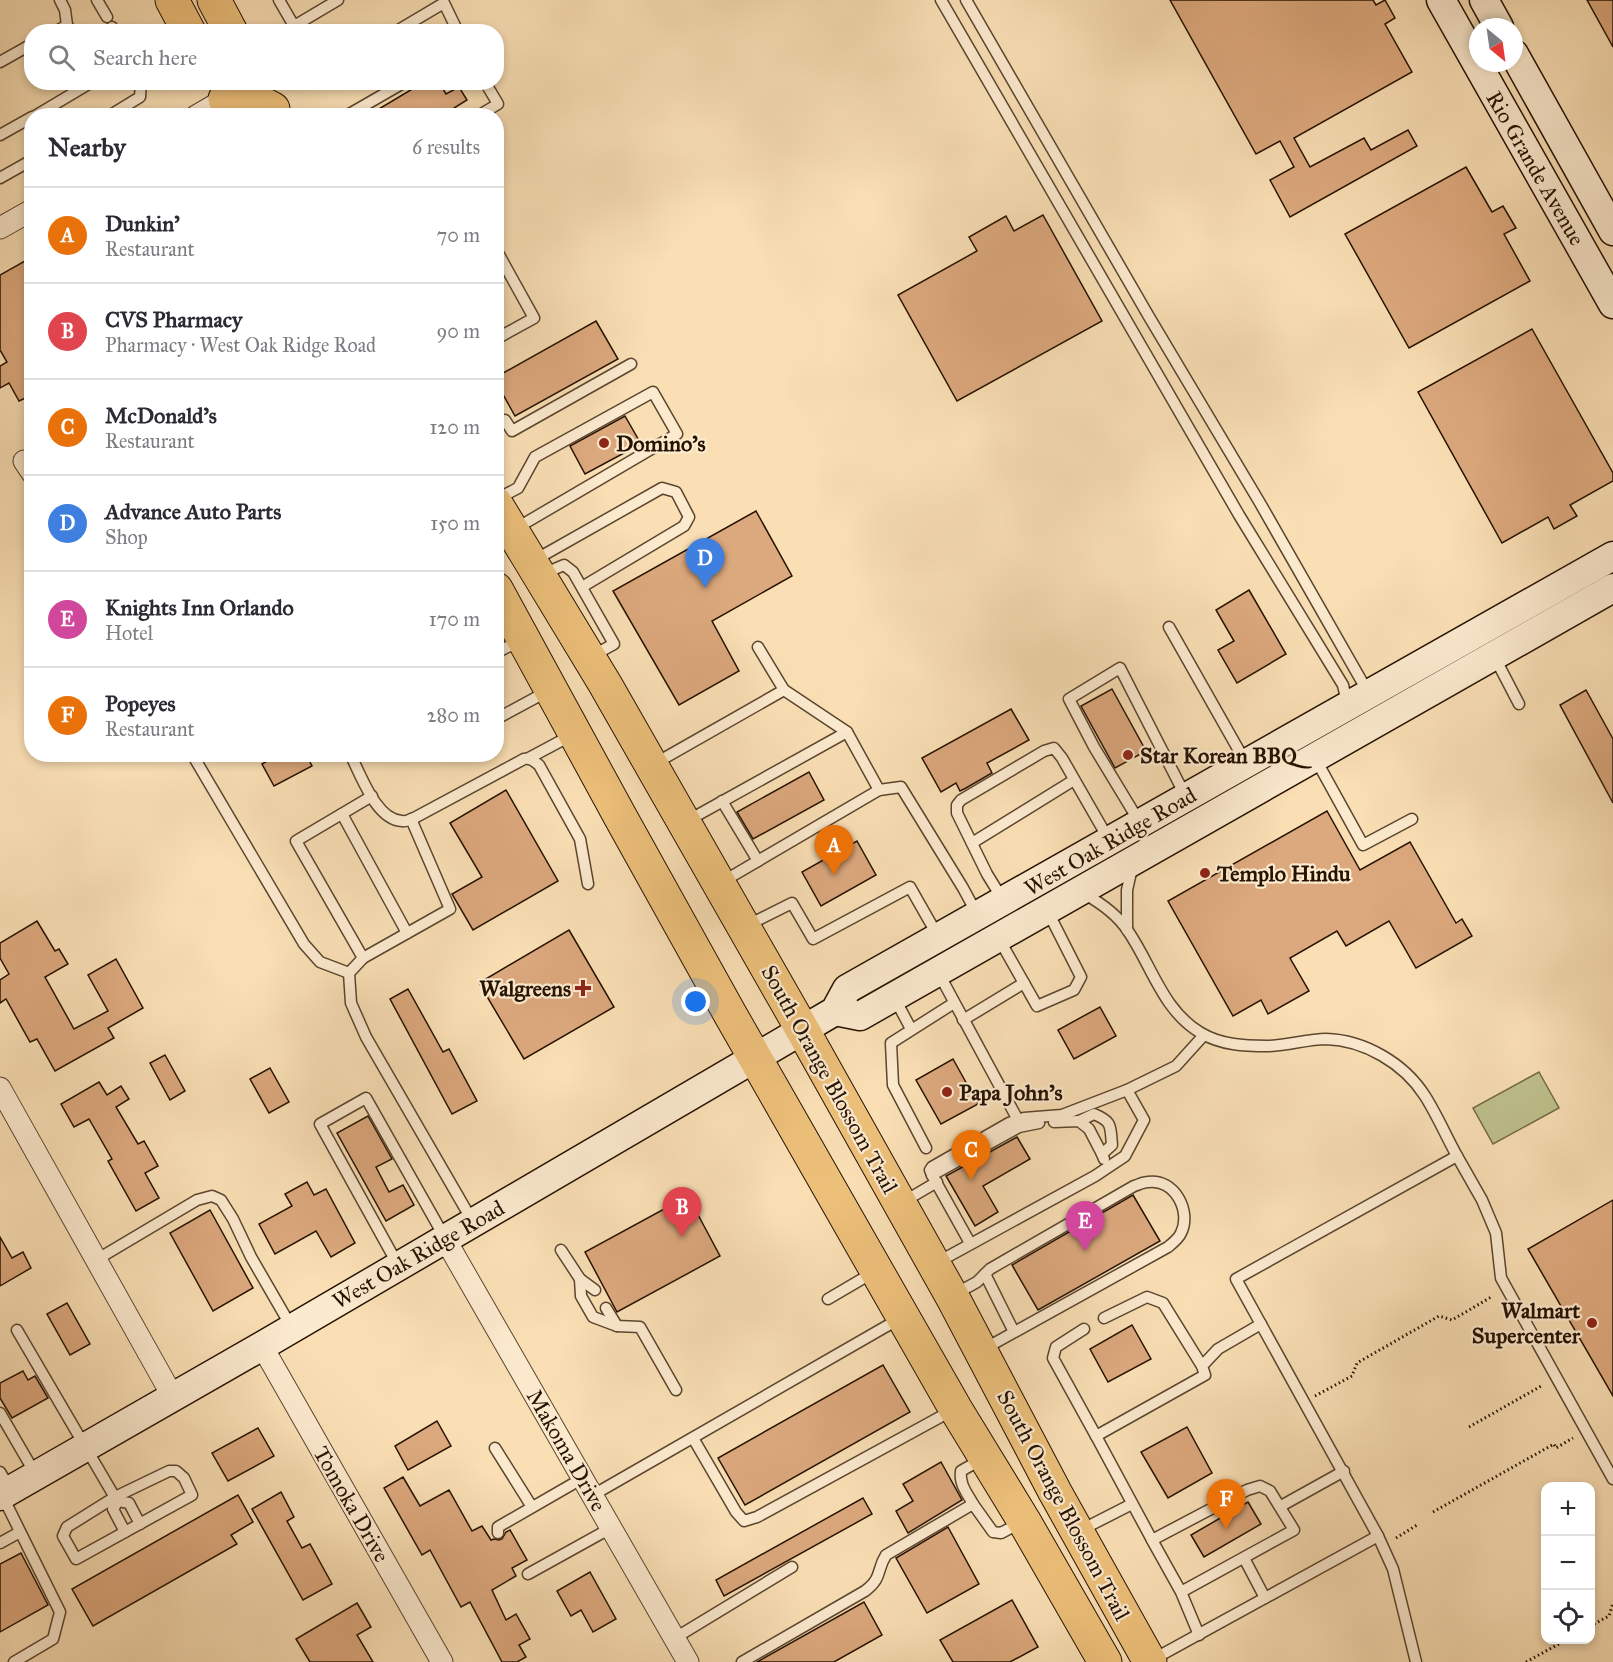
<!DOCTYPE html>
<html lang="en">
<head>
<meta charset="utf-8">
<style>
	body { margin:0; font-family:"IM FELL Great Primer",serif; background:#f7f7f7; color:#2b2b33 }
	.controls { position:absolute; right:18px; bottom:18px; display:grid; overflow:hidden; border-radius:12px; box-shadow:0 3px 9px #0003 }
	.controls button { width:54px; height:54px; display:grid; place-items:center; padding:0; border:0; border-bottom:2px solid #e1e1e2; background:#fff; color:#2b2b33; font:30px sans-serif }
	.compass { position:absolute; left:1469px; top:18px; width:54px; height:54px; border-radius:50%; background:#fff; box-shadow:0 3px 9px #0003; rotate:151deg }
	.you { position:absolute; left:696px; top:1002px; width:21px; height:21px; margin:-15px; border:4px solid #fff; border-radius:50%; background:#1a73e8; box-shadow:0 0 0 9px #1a73e833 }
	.badge { display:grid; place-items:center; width:39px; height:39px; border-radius:50%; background:#d93025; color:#fff; font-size:20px; font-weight:700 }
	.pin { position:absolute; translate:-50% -50px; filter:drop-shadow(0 2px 3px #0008) }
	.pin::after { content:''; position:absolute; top:32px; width:21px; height:18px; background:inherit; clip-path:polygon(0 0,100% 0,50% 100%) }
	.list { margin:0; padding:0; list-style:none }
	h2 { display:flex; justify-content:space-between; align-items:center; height:78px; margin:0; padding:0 24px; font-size:26px }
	h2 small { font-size:20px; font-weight:400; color:#7c7c81 }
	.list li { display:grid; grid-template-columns:39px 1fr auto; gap:18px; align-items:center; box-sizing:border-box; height:96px; padding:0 24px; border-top:2px solid #e1e1e2 }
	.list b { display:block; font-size:22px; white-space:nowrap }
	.list p { margin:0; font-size:20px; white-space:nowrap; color:#7c7c81 }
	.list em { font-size:20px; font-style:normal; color:#7c7c81 }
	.icon { flex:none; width:33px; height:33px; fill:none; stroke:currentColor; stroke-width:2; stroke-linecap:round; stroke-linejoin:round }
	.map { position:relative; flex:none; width:1613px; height:1662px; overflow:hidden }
	.search { position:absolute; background:#fff; box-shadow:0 3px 9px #0003; left:24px; top:24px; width:480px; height:66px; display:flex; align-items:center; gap:15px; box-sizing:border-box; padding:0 21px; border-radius:24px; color:#7c7c81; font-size:22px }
	.panel { position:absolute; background:#fff; box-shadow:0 3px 9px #0003; left:24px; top:108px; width:480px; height:654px; border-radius:24px }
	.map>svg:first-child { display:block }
	.green { fill:#bfc18d; stroke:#726a47; stroke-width:1.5 }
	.building { fill:#dca87d; stroke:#251201; stroke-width:1.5 }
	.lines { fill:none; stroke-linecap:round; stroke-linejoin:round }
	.lane-casing { stroke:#5a452e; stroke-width:13 }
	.street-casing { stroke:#5a452e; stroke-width:23 }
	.secondary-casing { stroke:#251201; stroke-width:31 }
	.primary-casing { stroke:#251201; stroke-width:35 }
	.path { stroke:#251201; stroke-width:3; stroke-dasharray:1.5 3; stroke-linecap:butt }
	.lane { stroke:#fceacf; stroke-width:10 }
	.street { stroke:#fceacf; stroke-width:21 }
	.secondary { stroke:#fceacf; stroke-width:28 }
	.primary { stroke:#edc07a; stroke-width:33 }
	.poi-dot { fill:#8f2418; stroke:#fceacf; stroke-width:2 }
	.labels { text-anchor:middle; stroke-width:4.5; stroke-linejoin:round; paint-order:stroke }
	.street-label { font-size:22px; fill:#251201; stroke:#fceacf }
	.poi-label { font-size:22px; font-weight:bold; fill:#251201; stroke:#fceacf; text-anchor:start }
</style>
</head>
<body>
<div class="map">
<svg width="1613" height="1662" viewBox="0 0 1613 1662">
	<rect width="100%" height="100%" fill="#fadfb5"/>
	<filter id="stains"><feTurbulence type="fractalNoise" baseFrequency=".00333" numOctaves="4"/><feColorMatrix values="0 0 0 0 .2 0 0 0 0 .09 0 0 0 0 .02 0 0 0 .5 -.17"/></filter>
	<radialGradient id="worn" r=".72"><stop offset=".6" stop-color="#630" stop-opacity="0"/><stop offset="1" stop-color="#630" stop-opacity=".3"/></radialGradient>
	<polygon class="green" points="1539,1072 1559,1108 1493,1144 1473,1108"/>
	<g class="building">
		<polygon points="1170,0 1373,0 1376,5 1385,0 1395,18 1385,24 1412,72 1294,138 1310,167 1364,138 1371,150 1408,130 1417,146 1290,217 1270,180 1294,167 1280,141 1256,154"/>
		<polygon points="1587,0 1613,0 1613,47"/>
		<polygon points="424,82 439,82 446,94 459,87 467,100 454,108 458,116 367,116"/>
		<polygon points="1466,167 1492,212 1503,206 1516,228 1504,234 1530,281 1409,348 1345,234"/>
		<polygon points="1043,215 1102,321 957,401 898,295 977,251 969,237 1006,216 1014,231"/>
		<polygon points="32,257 32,395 19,401 9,383 0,388 0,366 7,362 0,350 0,275"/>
		<polygon points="596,321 618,359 515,416 496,382 496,377"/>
		<polygon points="1532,329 1613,473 1613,481 1570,505 1577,516 1554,529 1548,517 1502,543 1418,392"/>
		<polygon points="625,416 641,444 585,474 570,446"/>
		<polygon points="756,511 792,576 712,621 739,671 679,705 613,591"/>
		<polygon points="1249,590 1286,654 1237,683 1218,650 1234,641 1216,610"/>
		<polygon points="1112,689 1146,751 1115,768 1081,706"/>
		<polygon points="1586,690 1613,739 1613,803 1560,705"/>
		<polygon points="1011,709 1029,740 987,763 992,773 966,788 960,791 956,783 941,792 922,758"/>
		<polygon points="279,754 306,754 312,766 274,786 262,764"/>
		<polygon points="809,772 824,800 753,839 737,812"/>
		<polygon points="506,790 558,881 473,930 452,894 482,877 450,823"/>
		<polygon points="1327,811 1360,870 1410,842 1456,923 1462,919 1472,936 1416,968 1389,921 1346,946 1337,931 1290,958 1309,991 1268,1014 1261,1000 1233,1016 1168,901"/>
		<polygon points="857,841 876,875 821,906 802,872"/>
		<polygon points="37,921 55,951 59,949 68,964 45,977 74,1029 108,1011 88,975 116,959 143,1008 108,1028 114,1038 55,1071 37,1039 30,1042 6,999 0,1003 0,980 9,974 0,958 0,943"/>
		<polygon points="569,930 614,1007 524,1059 479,983"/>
		<polygon points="408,989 443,1052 449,1049 477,1101 452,1114 390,999"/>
		<polygon points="1100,1007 1116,1036 1074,1059 1058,1030"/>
		<polygon points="165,1055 185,1091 170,1100 150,1063"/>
		<polygon points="953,1059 978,1104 941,1124 916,1080"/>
		<polygon points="270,1068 289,1102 269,1113 250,1079"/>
		<polygon points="99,1082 107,1095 121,1086 129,1099 116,1107 138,1144 144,1141 158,1166 145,1173 159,1198 136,1211 108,1161 112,1159 89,1119 74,1127 61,1104"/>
		<polygon points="368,1116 392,1159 376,1167 389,1192 403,1185 414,1205 386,1221 337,1133"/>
		<polygon points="1017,1137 1030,1159 983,1186 998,1212 975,1226 946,1176"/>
		<polygon points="307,1182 314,1195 326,1189 355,1243 331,1257 316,1231 275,1254 259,1224 292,1206 285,1194"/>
		<polygon points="1133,1195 1160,1241 1038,1310 1012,1265"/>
		<polygon points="688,1196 720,1256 617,1312 585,1252"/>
		<polygon points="1613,1200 1613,1396 1528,1249"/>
		<polygon points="210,1210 253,1288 213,1311 170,1233"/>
		<polygon points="0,1237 12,1258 23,1252 31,1268 0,1286"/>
		<polygon points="67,1303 90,1344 70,1355 47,1314"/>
		<polygon points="1132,1325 1151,1359 1108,1382 1090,1349"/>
		<polygon points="883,1365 910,1412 745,1505 718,1458"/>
		<polygon points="23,1371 28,1380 35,1376 48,1398 12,1418 0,1398 0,1383"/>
		<polygon points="437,1421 451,1446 408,1470 395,1446"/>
		<polygon points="1187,1427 1212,1473 1168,1498 1141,1452"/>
		<polygon points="258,1428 274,1456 228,1481 212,1453"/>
		<polygon points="941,1462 962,1500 908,1533 896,1511 913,1501 903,1484"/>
		<polygon points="403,1477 420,1506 449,1490 472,1531 482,1526 491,1540 494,1539 499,1540 502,1539 506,1532 510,1530 527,1560 512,1568 516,1576 492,1590 506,1620 516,1614 530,1639 519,1645 526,1657 517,1662 502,1662 470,1602 461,1607 430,1550 422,1555 384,1488"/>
		<polygon points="281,1492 294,1517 287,1521 302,1548 310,1544 332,1584 303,1600 252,1509"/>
		<polygon points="238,1495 253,1522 231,1535 237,1544 93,1626 72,1589"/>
		<polygon points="863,1498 872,1514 724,1596 716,1580"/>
		<polygon points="1248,1502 1261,1524 1204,1557 1191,1535"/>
		<polygon points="948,1527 979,1584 927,1613 896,1558"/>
		<polygon points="21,1553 48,1605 0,1632 0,1564"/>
		<polygon points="590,1572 616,1619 593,1632 581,1610 571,1616 557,1591"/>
		<polygon points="1012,1600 1038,1647 1010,1662 953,1662 940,1640"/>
		<polygon points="864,1602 882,1635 834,1662 757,1662"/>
		<polygon points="357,1603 371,1627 357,1635 373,1662 310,1662 296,1639"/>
	</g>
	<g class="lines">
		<g class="lane-casing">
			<g id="lane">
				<polyline points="60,0 65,10 67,25"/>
				<polyline points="97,0 107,17"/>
				<polyline points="279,0 294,26"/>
				<polyline points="941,0 1239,515 1343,685 1345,694 1344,703"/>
				<polyline points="966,0 1148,315 1260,503 1369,694"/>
				<polyline points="112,27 115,32"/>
				<polyline points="55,32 67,25 71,32"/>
				<polyline points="284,32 338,0"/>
				<polyline points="395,32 444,3 458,32"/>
				<polyline points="0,62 32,44"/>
				<polyline points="35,116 92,82"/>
				<polyline points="109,116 140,97 141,82"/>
				<polyline points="346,116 405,82"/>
				<polyline points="478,116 498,104 485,82"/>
				<polyline points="0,135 32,117"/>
				<polyline points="0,178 32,160"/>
				<polyline points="496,339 534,318 498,253"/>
				<polyline points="496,425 505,420 512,431 631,364"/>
				<polyline points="497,499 518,488 535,457 653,392 677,434 515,529"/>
				<polyline points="533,561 662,488 676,492 689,517 684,526 582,587"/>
				<polyline points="543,574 564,565 573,572 614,644 592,656"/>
				<polyline points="1169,627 1246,763"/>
				<polyline points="758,647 784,690"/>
				<polyline points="496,653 521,640"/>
				<polyline points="1494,656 1519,704"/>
				<polyline points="496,715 498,718 548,691"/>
				<polyline points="192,754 304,944 320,962 349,973"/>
				<path d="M350,754C361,775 376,820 402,821C406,822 412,819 416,817L524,759C531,758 534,761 539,765L580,839L588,884"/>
				<polyline points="529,758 572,735"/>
				<polyline points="1315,758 1363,845 1412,819"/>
				<polyline points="654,764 784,690 847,732 879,790"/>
				<polyline points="722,801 758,861"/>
				<polyline points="342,814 407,933"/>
				<polyline points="411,819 450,909 363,958 349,973 351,1003 366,1037 473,1222"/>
				<polyline points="687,821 847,732"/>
				<polyline points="1140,823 1094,747 1069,699 1120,668 1186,797"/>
				<polyline points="972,843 1074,780"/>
				<polyline points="722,882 879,790 901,787 963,888 977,914"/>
				<path d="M1083,893C1101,903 1117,914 1128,931C1152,966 1163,1011 1201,1033C1221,1045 1245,1046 1267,1046C1287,1046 1307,1039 1326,1039C1364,1040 1404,1063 1425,1096C1437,1115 1446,1136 1457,1156"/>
				<polyline points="1003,900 987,874 957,813 957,805 961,800 1044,751 1054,748 1062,758 1109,840"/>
				<polyline points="746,926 792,903 813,939 910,887 939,938"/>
				<polyline points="1127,930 1127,890 1132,868"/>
				<polyline points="999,939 1037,1006 1074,990 1081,977 1047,910"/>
				<polyline points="363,958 296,841 372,796"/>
				<polyline points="938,972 1018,1120"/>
				<polyline points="894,997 911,1029"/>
				<polyline points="963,1020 1024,983"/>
				<path d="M1079,1121L1094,1114C1113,1122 1110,1126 1112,1145L1102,1154L1104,1159"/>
				<polyline points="1054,1122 1079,1121 1089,1129 1102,1154"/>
				<polyline points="926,1148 893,1085 891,1043 954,1003"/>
				<polyline points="932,1175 1019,1127 1039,1123"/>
				<polyline points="903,1202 937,1182"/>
				<polyline points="970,1243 932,1175 930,1170 932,1167 1009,1123 1024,1118 1062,1115 1127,1090"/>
				<polyline points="561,1250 580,1279 581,1296 593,1317 617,1326 640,1327 676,1390"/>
				<polyline points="96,1260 197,1200 212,1196 221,1200 233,1219 251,1257 292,1328"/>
				<polyline points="938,1262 1095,1176 1125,1156 1144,1120 1127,1090 1176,1066 1204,1035"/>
				<polyline points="398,1265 320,1124 366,1098 445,1238"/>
				<polyline points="985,1274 1014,1332"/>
				<polyline points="580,1279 595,1290"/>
				<path d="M955,1294L977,1282L990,1269L1134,1186C1138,1185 1143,1182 1148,1182C1174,1178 1192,1211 1181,1233C1179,1238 1173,1243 1168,1247L984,1349"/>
				<polyline points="828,1299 874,1272"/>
				<polyline points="606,1308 617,1326"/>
				<polyline points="1104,1318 1147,1297 1163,1303 1202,1366"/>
				<polyline points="1084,1329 1056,1347 1053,1358 1096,1436"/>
				<polyline points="17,1330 117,1501"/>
				<polyline points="0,1413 36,1475"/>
				<polyline points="693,1438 736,1512 744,1521 757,1517 953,1410"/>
				<polyline points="495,1448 532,1507"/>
				<polygon points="169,1471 176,1471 184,1478 192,1495 76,1559 63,1536 67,1527 115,1497"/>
				<polyline points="0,1472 11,1490"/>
				<polyline points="2,1495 60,1612 53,1639 14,1662"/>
				<polyline points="593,1495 899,1319"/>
				<polyline points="118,1501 129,1503 140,1524"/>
				<polyline points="118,1501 113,1509 125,1532"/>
				<path d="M973,1504C967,1493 959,1484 961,1471L982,1459"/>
				<polyline points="1281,1506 1344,1471"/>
				<polyline points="1079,1531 1132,1504"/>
				<polyline points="498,1533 498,1527 583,1478"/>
				<polyline points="1152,1540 1096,1436 1205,1375 1202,1366 1218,1349 1261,1324"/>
				<polyline points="0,1543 20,1532"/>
				<polyline points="1244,1558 1265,1598"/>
				<polyline points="528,1574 611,1528"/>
				<polyline points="1181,1592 1294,1530 1270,1491 1260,1486 1247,1490 1152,1540 1181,1592 1199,1635"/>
				<polyline points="675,1638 792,1567"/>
				<polyline points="1152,1660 1378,1536"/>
				<path d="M742,1662L865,1591C883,1577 876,1571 886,1555L973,1504L993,1532L1001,1533L1020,1523"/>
				<polyline points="1416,1662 1393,1569 1378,1536 1236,1279 1457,1156 1482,1200 1496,1233 1501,1278 1613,1479"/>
			</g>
		</g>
		<g class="street-casing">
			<g id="street">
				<polyline points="196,116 225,99"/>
				<polyline points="0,228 32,210"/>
				<polyline points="24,461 32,473"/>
				<polyline points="0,1088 173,1397"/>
				<polyline points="445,1239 688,1662"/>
				<polyline points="262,1346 442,1662"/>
			</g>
		</g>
		<g class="secondary-casing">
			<g id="secondary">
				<polyline points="1441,0 1613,304"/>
				<polyline points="1484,0 1499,27"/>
				<polyline points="1514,54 1613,231"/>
				<polyline points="835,1011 860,1016 1613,588"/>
				<polyline points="0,1496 262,1346 835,1011 847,989 1613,556"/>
			</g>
		</g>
		<g class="primary-casing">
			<g id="primary">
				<polyline points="172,0 189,32"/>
				<polyline points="214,0 231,32"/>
				<path d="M225,99C246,97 254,98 273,109"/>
				<polyline points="496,504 605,684 802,1029 954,1300 1055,1492 1150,1662"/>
				<polyline points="496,589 621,818 730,1014 955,1408 1024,1521 1105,1662"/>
			</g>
		</g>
		<g class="path">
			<polyline points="1315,1396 1352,1376 1357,1363 1439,1316 1452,1320 1493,1296"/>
			<polyline points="1469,1427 1543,1385"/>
			<polyline points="1433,1512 1554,1444 1556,1448 1573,1438"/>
			<polyline points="1396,1538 1417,1525"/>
			<polyline points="1590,1626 1609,1616 1613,1603"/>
			<polyline points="1526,1662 1566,1640"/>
		</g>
		<use href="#lane" class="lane"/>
		<use href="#street" class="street"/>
		<use href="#secondary" class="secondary"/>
		<use href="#primary" class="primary"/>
	</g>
	<g class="poi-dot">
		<circle cx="604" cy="443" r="6"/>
		<circle cx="1128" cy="755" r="6"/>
		<circle cx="1205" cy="873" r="6"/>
		<path d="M580 979h6v6h6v6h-6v6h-6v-6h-6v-6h6z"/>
		<circle cx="947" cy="1092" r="6"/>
		<circle cx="1592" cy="1323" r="6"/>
	</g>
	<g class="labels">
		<g class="street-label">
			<text transform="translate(1536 168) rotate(60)" y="8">Rio Grande Avenue</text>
			<text transform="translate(1110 841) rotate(-30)" y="8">West Oak Ridge Road</text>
			<text transform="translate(830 1079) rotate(61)" y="8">South Orange Blossom Trail</text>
			<text transform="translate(418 1254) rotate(-30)" y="8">West Oak Ridge Road</text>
			<text transform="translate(567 1450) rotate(60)" y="8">Makoma Drive</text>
			<text transform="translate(352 1504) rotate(60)" y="8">Tomoka Drive</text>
			<text transform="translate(1064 1505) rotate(62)" y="8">South Orange Blossom Trail</text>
		</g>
		<g class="poi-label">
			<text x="616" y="451">Domino's</text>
			<text x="1140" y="763">Star Korean BBQ</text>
			<text x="1217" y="881">Templo Hindu</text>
			<text x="571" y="996" text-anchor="end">Walgreens</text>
			<text x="959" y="1100">Papa John's</text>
			<text x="1580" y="1318" text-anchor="end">Walmart<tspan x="1580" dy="25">Supercenter</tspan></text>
		</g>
	</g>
	<rect width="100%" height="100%" filter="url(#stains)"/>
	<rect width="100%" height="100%" fill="url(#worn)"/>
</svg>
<div class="controls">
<button>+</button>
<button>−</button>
<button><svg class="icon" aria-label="locate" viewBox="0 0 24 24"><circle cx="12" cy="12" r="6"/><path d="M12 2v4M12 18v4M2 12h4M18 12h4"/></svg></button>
</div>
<svg class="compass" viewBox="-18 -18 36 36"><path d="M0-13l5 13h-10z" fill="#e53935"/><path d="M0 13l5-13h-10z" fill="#7c7c81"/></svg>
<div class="you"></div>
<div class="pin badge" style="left:834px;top:875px;background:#e8710a">A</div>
<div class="pin badge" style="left:682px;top:1237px;background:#e0444e">B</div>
<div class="pin badge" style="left:971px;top:1180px;background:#e8710a">C</div>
<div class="pin badge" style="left:705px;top:588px;background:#3f7fe0">D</div>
<div class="pin badge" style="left:1085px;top:1251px;background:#d1479c">E</div>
<div class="pin badge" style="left:1226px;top:1529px;background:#e8710a">F</div>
<div class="search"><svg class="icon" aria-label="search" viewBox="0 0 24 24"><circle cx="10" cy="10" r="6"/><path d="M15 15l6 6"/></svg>Search here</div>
<section class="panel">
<h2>Nearby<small>6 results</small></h2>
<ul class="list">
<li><span class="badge" style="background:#e8710a">A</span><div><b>Dunkin'</b><p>Restaurant</p></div><em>70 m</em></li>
<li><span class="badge" style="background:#e0444e">B</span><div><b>CVS Pharmacy</b><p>Pharmacy · West Oak Ridge Road</p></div><em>90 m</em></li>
<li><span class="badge" style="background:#e8710a">C</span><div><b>McDonald's</b><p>Restaurant</p></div><em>120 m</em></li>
<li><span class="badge" style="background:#3f7fe0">D</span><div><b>Advance Auto Parts</b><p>Shop</p></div><em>150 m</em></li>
<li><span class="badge" style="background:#d1479c">E</span><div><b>Knights Inn Orlando</b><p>Hotel</p></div><em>170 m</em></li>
<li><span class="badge" style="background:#e8710a">F</span><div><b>Popeyes</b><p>Restaurant</p></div><em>280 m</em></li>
</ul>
</section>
</div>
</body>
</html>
